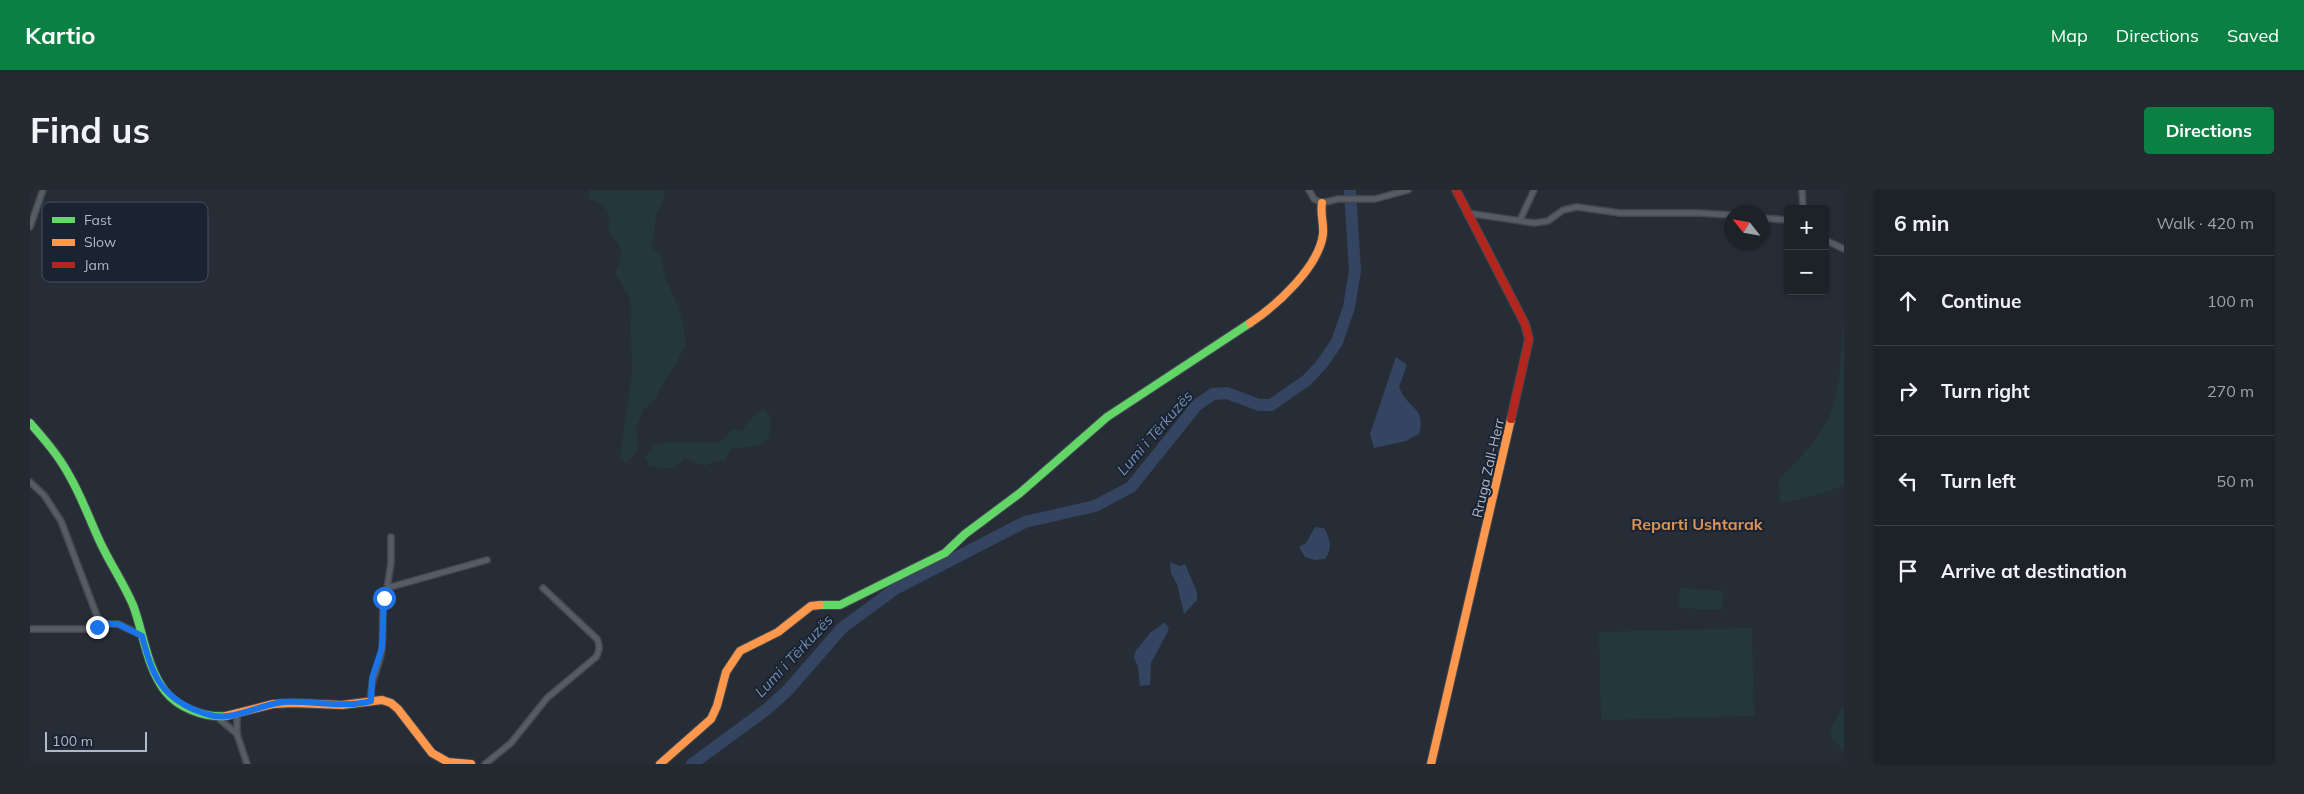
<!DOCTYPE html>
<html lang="en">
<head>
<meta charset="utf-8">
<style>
	body { margin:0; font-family:Mulish,sans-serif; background:#252a30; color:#f1f3f6 }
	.controls { position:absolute; right:15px; top:15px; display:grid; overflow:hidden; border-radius:5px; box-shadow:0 1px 4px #0004 }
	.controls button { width:45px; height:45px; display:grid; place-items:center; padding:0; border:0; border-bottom:1px solid #3b3f45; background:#1d2228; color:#f1f3f6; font:25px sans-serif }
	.compass { position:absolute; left:1694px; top:15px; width:45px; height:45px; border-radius:50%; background:#1d2228; box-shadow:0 1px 4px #0004; rotate:301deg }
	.scale { position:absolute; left:15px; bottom:12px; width:102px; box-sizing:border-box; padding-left:5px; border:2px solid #b0b9c8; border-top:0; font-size:14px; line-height:18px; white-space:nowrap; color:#b0b9c8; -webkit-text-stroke:4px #1a2331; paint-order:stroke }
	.stop { position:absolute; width:15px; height:15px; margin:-11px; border:4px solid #1a73e8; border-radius:50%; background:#fff }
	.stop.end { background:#1a73e8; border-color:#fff; box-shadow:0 1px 5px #0008 }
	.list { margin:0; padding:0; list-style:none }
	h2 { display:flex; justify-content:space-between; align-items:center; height:65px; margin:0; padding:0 20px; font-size:21px }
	h2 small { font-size:16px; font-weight:400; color:#a0a4a8 }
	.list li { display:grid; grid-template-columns:32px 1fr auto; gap:15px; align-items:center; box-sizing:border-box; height:90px; padding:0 20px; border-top:1px solid #3b3f45 }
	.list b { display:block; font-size:19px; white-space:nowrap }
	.list em { font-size:16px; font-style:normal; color:#a0a4a8 }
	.icon { flex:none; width:28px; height:28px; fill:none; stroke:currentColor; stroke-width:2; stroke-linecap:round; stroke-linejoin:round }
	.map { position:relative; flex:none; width:1814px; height:574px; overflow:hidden; border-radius:5px }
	header { display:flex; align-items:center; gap:30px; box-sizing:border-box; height:70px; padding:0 25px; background:#0b8043; color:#fff }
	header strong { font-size:24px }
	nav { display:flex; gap:28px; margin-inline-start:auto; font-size:18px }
	.intro { display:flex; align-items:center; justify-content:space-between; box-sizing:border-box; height:120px; padding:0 30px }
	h1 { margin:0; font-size:35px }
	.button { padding:12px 22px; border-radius:5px; background:#0b8043; color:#fff; font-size:18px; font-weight:700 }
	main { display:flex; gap:30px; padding:0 30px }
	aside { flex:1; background:#1d2228; border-radius:5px; box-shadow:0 1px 4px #0004 }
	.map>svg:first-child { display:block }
	.green { fill:#24383c }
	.water { fill:#334561 }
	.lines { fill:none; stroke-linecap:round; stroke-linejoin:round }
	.river { stroke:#334561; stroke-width:12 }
	.street-casing { stroke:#43484f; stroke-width:8 }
	.fast-casing { stroke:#43484f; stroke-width:10 }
	.slow-casing { stroke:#43484f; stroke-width:10 }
	.jam-casing { stroke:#43484f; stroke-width:10 }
	.street { stroke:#575c64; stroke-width:5 }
	.fast { stroke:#63d668; stroke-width:8 }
	.slow { stroke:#ff974d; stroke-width:8 }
	.jam { stroke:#b3261e; stroke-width:8 }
	.route { stroke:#1a73e8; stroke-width:6 }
	.labels { text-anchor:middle; stroke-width:4; stroke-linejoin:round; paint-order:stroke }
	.street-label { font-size:14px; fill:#b0b9c8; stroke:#1a2331 }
	.water-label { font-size:15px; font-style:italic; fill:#768eb2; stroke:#1a2331 }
	.quarter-label { font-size:16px; font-weight:bold; fill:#da9459; stroke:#1a2331 }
	.key { fill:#1a2331; stroke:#47505e; stroke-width:1 }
	.key-label { font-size:14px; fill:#b0b9c8 }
</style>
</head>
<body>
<header>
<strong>Kartio</strong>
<nav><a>Map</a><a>Directions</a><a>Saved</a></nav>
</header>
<div class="intro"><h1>Find us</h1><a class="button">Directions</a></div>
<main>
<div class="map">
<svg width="1814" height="574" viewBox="0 0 1814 574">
	<rect width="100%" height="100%" fill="#272d36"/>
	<g class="green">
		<path d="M559,0H636L626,27L622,58L631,66L635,87L648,117L654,138L655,157L624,210L613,220L606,239L608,260L596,274L590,268L602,185L600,107L585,84C594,63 595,59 578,42C583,20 577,18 558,8Z"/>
		<path d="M1814,129V296L1771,309L1750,312L1749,290C1767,271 1787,252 1799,227C1810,203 1812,156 1814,129Z"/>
		<polygon points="733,219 741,226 739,248 727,256 701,259 695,270 684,271 675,276 654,268 645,278 620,277 615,267 626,254 636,252 689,253 702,239 712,241 719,230"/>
		<polygon points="1650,398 1694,401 1692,420 1648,418"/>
		<polygon points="1722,438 1724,526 1571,530 1569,442"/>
		<polygon points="1811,519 1814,520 1814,562 1799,544"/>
	</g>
	<g class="water">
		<path d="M1366,167L1377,175L1369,197C1377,219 1397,217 1389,244L1376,251L1344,258L1340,244Z"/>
		<path d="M1285,337L1294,338C1300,348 1303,359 1295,369L1285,370L1275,367L1269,357L1276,353Z"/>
		<polygon points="1140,372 1150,376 1155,374 1167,402 1167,410 1154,424 1147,394 1141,383"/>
		<polygon points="1135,432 1139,439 1121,473 1120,495 1110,496 1108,477 1104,468 1105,462 1120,443"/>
	</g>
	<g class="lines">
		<polyline class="river" points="662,574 737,519 758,500 812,438 865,399 995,332 1065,316 1101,297 1167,215 1183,204 1197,203 1229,215 1241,215 1277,190 1291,175 1307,152 1319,117 1325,81 1320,0"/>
		<g class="street-casing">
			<g id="street">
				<polyline points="1279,0 1284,9 1292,13 1308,9 1345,9 1378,0"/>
				<polyline points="1772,0 1773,19"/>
				<polyline points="1437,23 1504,33 1518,31 1533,20 1547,17 1590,23 1668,23 1702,25"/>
				<polyline points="1732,28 1758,30"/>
				<polyline points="1490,30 1504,0"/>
				<polyline points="0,37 13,0"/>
				<polyline points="1795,50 1814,59"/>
				<polyline points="0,292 14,305 31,331 70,434 88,434 112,445"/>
				<polyline points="357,398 361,373 361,347"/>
				<polyline points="0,439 63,439 70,434"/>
				<path d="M341,511C339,489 351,477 352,457C354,437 350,418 357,398L457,370"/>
				<polyline points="188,528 207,544 217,574"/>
				<polyline points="207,543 207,524"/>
				<path d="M455,574L481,553L517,508L566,467C570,460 570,456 567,449L513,398"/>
			</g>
		</g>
		<g class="fast-casing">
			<g id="fast">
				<path d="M0,233C14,249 29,266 39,285C52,307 60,331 71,354C81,375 94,394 103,415C114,444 116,476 135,501C148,518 175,528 196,526"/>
				<polyline points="790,415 810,415 915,363 935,344 990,303 1077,227 1220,133"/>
			</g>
		</g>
		<g class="slow-casing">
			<g id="slow">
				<path d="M1220,133C1247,115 1289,77 1293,44C1294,33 1290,24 1292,13"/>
				<polyline points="196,526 243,514 263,513 312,515 352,510 361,513 368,519 402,563 418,572 441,574"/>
				<polyline points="630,574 681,529 687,516 696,482 710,461 748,442 781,416 790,415"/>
				<polyline points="1401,574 1481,229"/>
			</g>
		</g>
		<g class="jam-casing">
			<polyline id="jam" points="1426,0 1495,134 1499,149 1481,229"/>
		</g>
		<use href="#street" class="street"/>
		<use href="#fast" class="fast"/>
		<use href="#slow" class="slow"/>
		<use href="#jam" class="jam"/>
	</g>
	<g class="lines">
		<path class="route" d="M67,437L70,434H88L112,446C121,481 129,505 165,520C175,524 186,528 198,526C217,524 234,514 254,512C283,510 312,519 341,511L342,488L352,458L354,408"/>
	</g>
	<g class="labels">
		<g class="street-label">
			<text transform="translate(1458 278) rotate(-77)" y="5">Rruga Zall-Herr</text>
		</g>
		<g class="water-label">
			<text transform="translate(1125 243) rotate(-49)" y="5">Lumi i Tërkuzës</text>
			<text transform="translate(764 466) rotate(-47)" y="5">Lumi i Tërkuzës</text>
		</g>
		<g class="quarter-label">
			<text x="1667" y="340">Reparti Ushtarak</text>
		</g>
	</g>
	<rect x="12" y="12" width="166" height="80" rx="8" class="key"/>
	<rect x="22" y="27" width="23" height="6" fill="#63d668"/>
	<rect x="22" y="49" width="23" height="7" fill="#ff974d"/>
	<rect x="22" y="72" width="23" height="6" fill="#b3261e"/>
	<g class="key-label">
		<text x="54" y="35">Fast</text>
		<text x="54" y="57">Slow</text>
		<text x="54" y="80">Jam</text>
	</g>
</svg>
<div class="controls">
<button>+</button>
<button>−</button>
</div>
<svg class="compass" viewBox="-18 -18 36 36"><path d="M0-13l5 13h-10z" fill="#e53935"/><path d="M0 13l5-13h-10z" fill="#a0a4a8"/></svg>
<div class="scale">100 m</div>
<div class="stop" style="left:354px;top:408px"></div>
<div class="stop end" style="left:67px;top:437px"></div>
</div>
<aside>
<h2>6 min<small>Walk · 420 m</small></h2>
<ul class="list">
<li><svg class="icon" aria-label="ahead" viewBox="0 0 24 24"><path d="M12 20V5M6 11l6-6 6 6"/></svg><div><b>Continue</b></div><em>100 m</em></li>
<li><svg class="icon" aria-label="right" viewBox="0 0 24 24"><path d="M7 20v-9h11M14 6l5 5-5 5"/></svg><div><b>Turn right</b></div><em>270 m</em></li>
<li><svg class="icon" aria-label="left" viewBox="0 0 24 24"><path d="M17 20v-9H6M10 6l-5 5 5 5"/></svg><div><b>Turn left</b></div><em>50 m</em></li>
<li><svg class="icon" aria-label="arrive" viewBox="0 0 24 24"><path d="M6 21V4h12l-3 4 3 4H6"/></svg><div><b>Arrive at destination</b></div></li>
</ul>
</aside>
</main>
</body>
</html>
